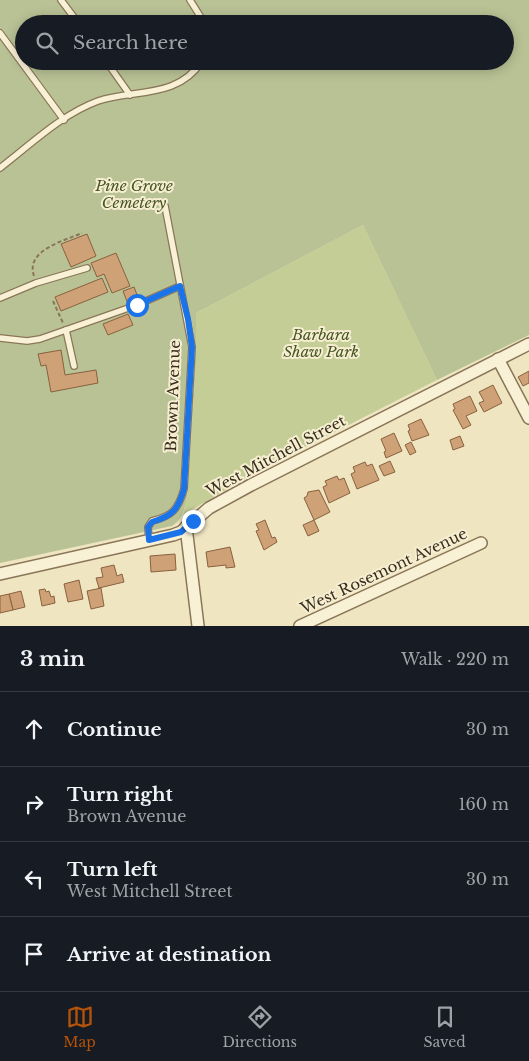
<!DOCTYPE html>
<html lang="en">
<head>
<meta charset="utf-8">
<style>
	body { margin:0; font-family:"Libre Baskerville",serif; background:#20242c; color:#f1f3f6 }
	.stop { position:absolute; width:15px; height:15px; margin:-11px; border:4px solid #1a73e8; border-radius:50%; background:#fff }
	.stop.end { background:#1a73e8; border-color:#fff; box-shadow:0 1px 5px #0008 }
	.list { margin:0; padding:0; list-style:none }
	h2 { display:flex; justify-content:space-between; align-items:center; height:65px; margin:0; padding:0 20px; font-size:21px }
	h2 small { font-size:16px; font-weight:400; color:#9ea1a6 }
	.list li { display:grid; grid-template-columns:32px 1fr auto; gap:15px; align-items:center; box-sizing:border-box; height:75px; padding:0 20px; border-top:1px solid #363941 }
	.list b { display:block; font-size:19px; white-space:nowrap }
	.list p { margin:0; font-size:16px; white-space:nowrap; color:#9ea1a6 }
	.list em { font-size:16px; font-style:normal; color:#9ea1a6 }
	.icon { flex:none; width:28px; height:28px; fill:none; stroke:currentColor; stroke-width:2; stroke-linecap:round; stroke-linejoin:round }
	.map { position:relative; flex:none; width:529px; height:626px; overflow:hidden }
	.search { position:absolute; background:#171b24; box-shadow:0 2px 12px #0003; left:15px; right:15px; top:15px; height:55px; display:flex; align-items:center; gap:12px; box-sizing:border-box; padding:0 18px; border-radius:28px; color:#9ea1a6; font-size:19px }
	.sheet { height:365px; background:#171b24 }
	nav { display:flex; justify-content:space-around; align-items:center; box-sizing:border-box; height:70px; border-top:1px solid #363941; background:#171b24; font-size:14px; color:#9ea1a6 }
	nav a { display:grid; justify-items:center; gap:2px }
	nav .on { color:#b45309 }
	.map>svg:first-child { display:block }
	.green { fill:#c3cd95 }
	.cemetery { fill:#b9c295; fill-rule:evenodd }
	.building { fill:#cea176; stroke:#89613e }
	.lines { fill:none; stroke-linecap:round; stroke-linejoin:round }
	.lane-casing { stroke:#897658; stroke-width:8 }
	.street-casing { stroke:#897658; stroke-width:14 }
	.path { stroke:#897658; stroke-width:2; stroke-dasharray:4 2.5; stroke-linecap:butt }
	.lane { stroke:#f9f1d5; stroke-width:5.5 }
	.street { stroke:#f9f1d5; stroke-width:11 }
	.route { stroke:#1a73e8; stroke-width:6 }
	.labels { text-anchor:middle; stroke-width:4; stroke-linejoin:round; paint-order:stroke }
	.park-label { font-size:15px; font-style:italic; fill:#455523; stroke:#f6eed1 }
	.street-label { font-size:15px; fill:#382c1d; stroke:#f6eed1 }
</style>
</head>
<body>
<div class="map">
<svg width="529" height="626" viewBox="0 0 529 626">
	<rect width="100%" height="100%" fill="#efe5c1"/>
	<polygon class="green" points="363,225 437,380 252,474 183,515 187,498 196,366 196,313"/>
	<path class="cemetery" d="M0,0H529V335L437,380L363,225L196,313V366L187,498C184,510 183,519 172,526L0,563ZM24,24H505V61H24Z"/>
	<g class="building">
		<polygon points="87,234 96,256 71,267 61,244"/>
		<polygon points="116,253 130,286 112,293 104,274 97,277 91,263"/>
		<polygon points="102,278 108,292 61,311 55,297"/>
		<polygon points="134,287 139,300 128,304 123,291"/>
		<polygon points="128,314 133,325 108,335 103,324"/>
		<polygon points="61,350 65,375 96,370 98,383 51,392 46,365 41,366 38,354"/>
		<polygon points="529,371 529,383 523,386 518,377"/>
		<polygon points="493,385 502,403 484,412 479,403 484,401 479,392"/>
		<polygon points="470,396 477,411 466,416 471,425 463,429 453,410 455,409 453,404"/>
		<polygon points="421,419 429,435 412,441 408,431 410,430 408,425"/>
		<polygon points="394,433 402,451 386,458 384,452 386,451 381,439"/>
		<polygon points="460,436 464,446 453,450 450,440"/>
		<polygon points="411,442 416,452 410,455 405,445"/>
		<polygon points="390,461 395,472 384,476 379,466"/>
		<polygon points="365,462 367,466 372,464 379,480 357,489 351,474 355,472 353,467"/>
		<polygon points="337,476 339,480 344,478 350,493 329,503 323,487 327,485 325,481"/>
		<polygon points="319,490 330,512 314,520 304,498 307,496 308,492"/>
		<polygon points="265,520 272,538 275,537 277,542 264,550 256,531 259,530 256,524"/>
		<polygon points="314,520 319,531 308,536 303,525"/>
		<polygon points="230,547 235,567 226,568 226,565 208,567 206,552"/>
		<polygon points="175,554 176,570 151,572 150,556"/>
		<polygon points="114,565 117,576 122,574 124,582 99,588 96,578 103,577 101,568"/>
		<polygon points="79,580 83,599 68,602 64,584"/>
		<polygon points="101,588 104,606 91,609 87,591"/>
		<polygon points="45,589 46,592 49,591 51,597 54,596 55,603 42,606 39,590"/>
		<polygon points="21,591 25,607 13,610 9,594"/>
		<polygon points="9,594 13,610 0,613 0,596"/>
	</g>
	<g class="lines">
		<g class="lane-casing">
			<g id="lane">
				<polyline points="61,0 79,24"/>
				<polyline points="190,0 205,24"/>
				<polyline points="0,33 64,120"/>
				<polyline points="106,61 130,95"/>
				<path d="M0,168C30,145 62,114 98,101C133,89 178,99 202,61"/>
				<polyline points="0,298 36,283 87,268"/>
				<polyline points="66,330 74,366"/>
				<polyline points="0,338 27,341 40,339 137,305 180,286"/>
				<path d="M149,541L148,527L152,521C172,516 178,510 184,489L192,347L165,206"/>
			</g>
		</g>
		<g class="street-casing">
			<g id="street">
				<polyline points="498,359 529,418"/>
				<polyline points="186,527 198,626"/>
				<polyline points="0,574 173,535 181,532 209,508 251,485 529,344"/>
				<polyline points="300,626 481,543"/>
			</g>
		</g>
		<g class="path">
			<path d="M34,276C25,250 64,241 82,233"/>
			<polyline points="53,301 63,323"/>
		</g>
		<use href="#lane" class="lane"/>
		<use href="#street" class="street"/>
	</g>
	<g class="lines">
		<path class="route" d="M137,305L180,286L188,319L192,347L184,489C178,510 172,516 152,522L148,527L149,540L181,532L193,521"/>
	</g>
	<g class="labels">
		<g class="park-label">
			<text x="134" y="191">Pine Grove<tspan x="134" dy="17">Cemetery</tspan></text>
			<text x="321" y="340">Barbara<tspan x="321" dy="17">Shaw Park</tspan></text>
		</g>
		<g class="street-label">
			<text transform="translate(173 396) rotate(-88)" y="5">Brown Avenue</text>
			<text transform="translate(276 456) rotate(-28)" y="5">West Mitchell Street</text>
			<text transform="translate(384 571) rotate(-25)" y="5">West Rosemont Avenue</text>
		</g>
	</g>
</svg>
<div class="stop" style="left:137px;top:305px"></div>
<div class="stop end" style="left:193px;top:521px"></div>
<div class="search"><svg class="icon" aria-label="search" viewBox="0 0 24 24"><circle cx="10" cy="10" r="6"/><path d="M15 15l6 6"/></svg>Search here</div>
</div>
<section class="sheet">
<h2>3 min<small>Walk · 220 m</small></h2>
<ul class="list">
<li><svg class="icon" aria-label="ahead" viewBox="0 0 24 24"><path d="M12 20V5M6 11l6-6 6 6"/></svg><div><b>Continue</b></div><em>30 m</em></li>
<li><svg class="icon" aria-label="right" viewBox="0 0 24 24"><path d="M7 20v-9h11M14 6l5 5-5 5"/></svg><div><b>Turn right</b><p>Brown Avenue</p></div><em>160 m</em></li>
<li><svg class="icon" aria-label="left" viewBox="0 0 24 24"><path d="M17 20v-9H6M10 6l-5 5 5 5"/></svg><div><b>Turn left</b><p>West Mitchell Street</p></div><em>30 m</em></li>
<li><svg class="icon" aria-label="arrive" viewBox="0 0 24 24"><path d="M6 21V4h12l-3 4 3 4H6"/></svg><div><b>Arrive at destination</b></div></li>
</ul>
</section>
<nav>
<a class="on"><svg class="icon" aria-label="map" viewBox="0 0 24 24"><path d="M3 6l6-2 6 2 6-2v14l-6 2-6-2-6 2zM9 4v14M15 6v14"/></svg>Map</a>
<a><svg class="icon" aria-label="directions" viewBox="0 0 24 24"><path d="M12 3l9 9-9 9-9-9zM9 14v-3h6M13 9l2 2-2 2"/></svg>Directions</a>
<a><svg class="icon" aria-label="saved" viewBox="0 0 24 24"><path d="M7 4h10v16l-5-4-5 4z"/></svg>Saved</a>
</nav>
</body>
</html>
